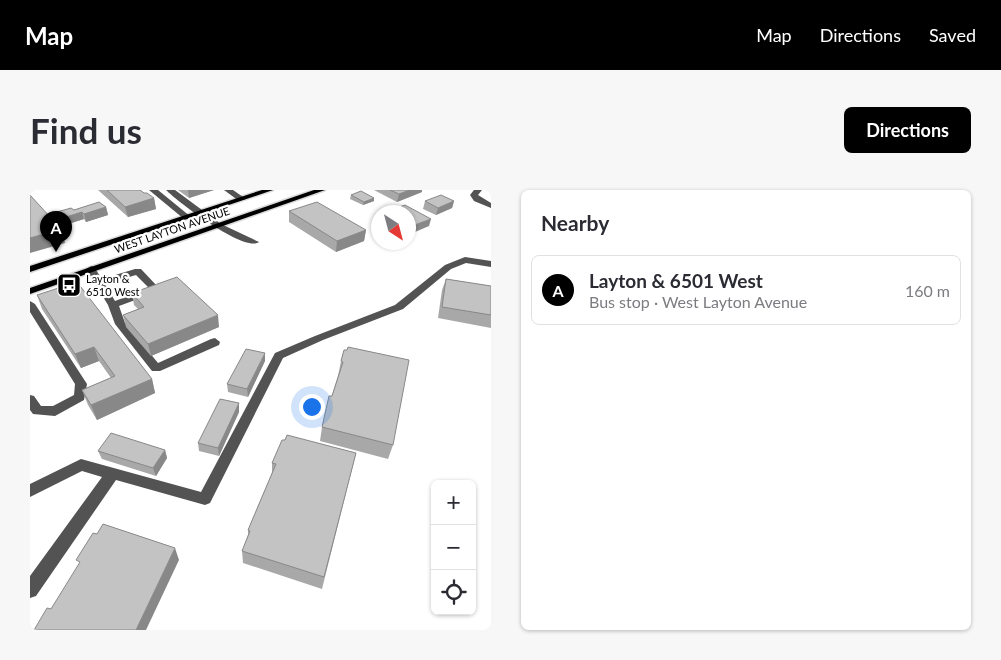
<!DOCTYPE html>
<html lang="en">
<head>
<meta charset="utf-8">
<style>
	body { margin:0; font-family:Lato,sans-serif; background:#f7f7f7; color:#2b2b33 }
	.controls { position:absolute; right:15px; bottom:15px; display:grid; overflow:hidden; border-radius:8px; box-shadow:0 1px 4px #0004 }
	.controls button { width:45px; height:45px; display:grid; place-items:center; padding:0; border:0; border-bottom:1px solid #e1e1e2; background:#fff; color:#2b2b33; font:25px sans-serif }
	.compass { position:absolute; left:341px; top:15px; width:45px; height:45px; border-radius:50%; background:#fff; box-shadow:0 1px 4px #0004; rotate:144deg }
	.you { position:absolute; left:281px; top:216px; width:18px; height:18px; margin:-12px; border:4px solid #fff; border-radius:50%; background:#1a73e8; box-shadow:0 0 0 8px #1a73e833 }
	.badge { display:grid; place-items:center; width:32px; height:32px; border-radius:50%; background:#000; color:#fff; font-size:16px; font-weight:700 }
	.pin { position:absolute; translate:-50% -41px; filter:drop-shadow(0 1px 2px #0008) }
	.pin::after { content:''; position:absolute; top:26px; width:18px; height:15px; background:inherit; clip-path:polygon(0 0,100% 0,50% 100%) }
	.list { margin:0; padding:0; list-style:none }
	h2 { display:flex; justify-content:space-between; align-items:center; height:65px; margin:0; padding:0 20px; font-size:21px }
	h2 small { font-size:16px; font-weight:400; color:#7c7c81 }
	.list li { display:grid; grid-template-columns:32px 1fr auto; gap:15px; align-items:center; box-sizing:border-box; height:70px; margin:0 10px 10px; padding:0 10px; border:1px solid #e1e1e2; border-radius:8px }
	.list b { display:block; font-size:19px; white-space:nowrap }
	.list p { margin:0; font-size:16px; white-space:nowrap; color:#7c7c81 }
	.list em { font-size:16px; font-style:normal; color:#7c7c81 }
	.icon { flex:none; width:28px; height:28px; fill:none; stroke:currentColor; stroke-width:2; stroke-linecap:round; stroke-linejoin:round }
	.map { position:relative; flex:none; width:461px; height:440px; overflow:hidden; border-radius:8px }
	header { display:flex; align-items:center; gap:30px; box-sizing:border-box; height:70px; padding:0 25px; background:#000; color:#fff }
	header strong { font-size:24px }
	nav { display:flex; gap:28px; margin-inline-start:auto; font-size:18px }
	.intro { display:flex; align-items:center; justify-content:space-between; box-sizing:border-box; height:120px; padding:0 30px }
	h1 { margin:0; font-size:35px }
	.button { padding:12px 22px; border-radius:8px; background:#000; color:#fff; font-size:18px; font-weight:700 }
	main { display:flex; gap:30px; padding:0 30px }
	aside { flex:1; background:#fff; border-radius:8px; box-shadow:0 1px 4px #0004 }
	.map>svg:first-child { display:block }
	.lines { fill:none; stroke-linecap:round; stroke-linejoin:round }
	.major-casing { stroke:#dbdbdb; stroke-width:3 }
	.minor { fill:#535353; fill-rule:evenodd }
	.major { fill:#000; fill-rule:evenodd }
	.wall { fill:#a8a8a8 }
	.shaded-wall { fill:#888 }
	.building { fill:#c3c3c3; stroke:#888 }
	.labels { text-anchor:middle; stroke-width:4.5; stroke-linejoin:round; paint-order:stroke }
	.far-street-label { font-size:11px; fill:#000; stroke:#fff }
	.far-poi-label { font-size:11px; fill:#000; stroke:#fff; text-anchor:start }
</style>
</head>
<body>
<header>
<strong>Map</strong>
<nav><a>Map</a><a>Directions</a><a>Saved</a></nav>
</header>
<div class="intro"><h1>Find us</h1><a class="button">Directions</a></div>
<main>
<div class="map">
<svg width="461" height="440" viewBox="0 0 461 440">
	<rect width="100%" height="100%" fill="#fff"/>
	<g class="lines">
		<g class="major-casing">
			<g id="major">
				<polygon points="232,0 243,0 0,82 0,76"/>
				<polygon points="284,0 295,0 0,104 0,98"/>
			</g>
		</g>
		<g class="minor">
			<polygon points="119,0 128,0 161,27 154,29"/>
			<path d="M136,0H145L191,34L229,52C215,63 148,12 136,0Z"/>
			<polygon points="194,0 203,0 216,9 209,11"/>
			<polygon points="444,0 452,0 448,5 461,13 461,18 444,11 440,5"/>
			<polygon points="435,67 461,71 461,77 436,73 421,79 373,119 293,150 253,168 180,313 175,315 86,290 6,406 0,408 0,386 72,287 52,281 0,307 0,294 51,269 171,302 245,163 285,146 365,115 415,75"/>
			<path d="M61,76L64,77L72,89L105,79H111L127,96V102L89,116L95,133L128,173L181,149L185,148L190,152L189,155L130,181H122L85,134L78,115L56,79ZM106,85L119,98L85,111L75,94Z"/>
			<polygon points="0,111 5,114 57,194 54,210 25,226 3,224 0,220 0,205 4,206 11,216 23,216 44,205 45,194 0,122"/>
		</g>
		<use href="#major" class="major"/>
	</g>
	<g class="wall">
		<polygon points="68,0 110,0 114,3 124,8 126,19 98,27"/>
		<polygon points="148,0 184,0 159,8"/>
		<polygon points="344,0 392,0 392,2 367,12"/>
		<polygon points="321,5 344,11 333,15 320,9"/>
		<polygon points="395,11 424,11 422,18 406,25 393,19"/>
		<polygon points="76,17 78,25 56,32 54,29 35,35 29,30 27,22"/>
		<polygon points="259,21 336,40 334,51 306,62 259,32"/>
		<polygon points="416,89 461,96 461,138 408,128 412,100"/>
		<polygon points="102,103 189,137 121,166 96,137 93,125 108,119 104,115"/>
		<polygon points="7,105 122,189 125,203 67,230 58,215 52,200 81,188 69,171 51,178 12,119"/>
		<polygon points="314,160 363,255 358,269 290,251 292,237 308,186 311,171"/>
		<polygon points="235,171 218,207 198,202 197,194"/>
		<polygon points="209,213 209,222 189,266 169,261 168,253"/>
		<polygon points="135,260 137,268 126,286 72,269 68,261"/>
		<polygon points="326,263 292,399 213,373 212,361 218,345 218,340 242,283 242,273"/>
	</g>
	<g class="shaded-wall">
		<polygon points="158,0 184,0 159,8"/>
		<polygon points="380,0 392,0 392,2 367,12 369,4"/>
		<polygon points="124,8 126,19 98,27 95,17"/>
		<polygon points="344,8 344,11 333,15 334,12"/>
		<polygon points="424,11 422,18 406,25 408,18"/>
		<polygon points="76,17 78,25 56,32 54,24"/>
		<polygon points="52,22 54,29 35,35 33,28"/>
		<polygon points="401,29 399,36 378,45 379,37"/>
		<polygon points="31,39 35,53 0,63 0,48"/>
		<polygon points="336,40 334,51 306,62 307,51"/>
		<polygon points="188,125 189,137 121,166 118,154"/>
		<polygon points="64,157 69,171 51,178 45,164"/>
		<polygon points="235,163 235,171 218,207 217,199"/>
		<polygon points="122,189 125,203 67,230 61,215"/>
		<polygon points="209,213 209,222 189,266 188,258"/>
		<polygon points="135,260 137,268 126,286 123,278"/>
		<polygon points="145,358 149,370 116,440 106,440"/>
	</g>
	<g class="building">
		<polygon points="77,0 110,0 114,3 117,3 124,8 95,17"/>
		<polygon points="360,0 380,0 369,4"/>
		<polygon points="331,1 344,8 334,12 321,5"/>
		<polygon points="0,5 31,39 0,48"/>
		<polygon points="411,5 424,11 408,18 395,11"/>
		<polygon points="69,12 76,17 54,24 52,22 33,28 27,22 41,18 44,20"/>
		<polygon points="287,12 336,40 307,51 259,21"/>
		<polygon points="375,15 401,29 379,37 378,37 378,22 356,22"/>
		<polygon points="147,87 188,125 118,154 93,125 114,117 102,103"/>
		<polygon points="416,89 461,96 461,125 412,117"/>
		<polygon points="47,92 122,189 61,215 52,200 85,186 64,157 45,164 7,105"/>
		<polygon points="318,157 379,170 363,255 292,237 299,206 302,206 313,172 311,171 314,160 317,160"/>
		<polygon points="216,159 235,163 217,199 197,194"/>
		<polygon points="190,209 209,213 188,258 168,253"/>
		<polygon points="81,243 135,260 123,278 68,261"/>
		<polygon points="257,245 326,263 294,387 212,361 220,341 218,340 246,274 242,273 252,250 255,250"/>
		<polygon points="73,334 145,358 106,440 4,440 17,418 21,419 50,372 46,370 63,343 67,344"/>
	</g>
	<defs>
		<g id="bus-square" transform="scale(1.25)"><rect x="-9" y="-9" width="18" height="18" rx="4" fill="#000" stroke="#fff"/><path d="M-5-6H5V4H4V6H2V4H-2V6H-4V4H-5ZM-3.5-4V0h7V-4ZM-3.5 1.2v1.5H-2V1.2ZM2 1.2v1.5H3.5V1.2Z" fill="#fff"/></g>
	</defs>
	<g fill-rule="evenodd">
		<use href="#bus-square" x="39" y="95"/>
	</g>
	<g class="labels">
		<g class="far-street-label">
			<text transform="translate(142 40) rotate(-19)" y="4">WEST LAYTON AVENUE</text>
		</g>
		<g class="far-poi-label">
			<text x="56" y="93">Layton &amp;<tspan x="56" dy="13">6510 West</tspan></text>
		</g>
	</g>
</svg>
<div class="controls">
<button>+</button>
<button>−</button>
<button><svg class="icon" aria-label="locate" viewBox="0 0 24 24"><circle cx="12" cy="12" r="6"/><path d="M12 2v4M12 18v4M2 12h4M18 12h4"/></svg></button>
</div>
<svg class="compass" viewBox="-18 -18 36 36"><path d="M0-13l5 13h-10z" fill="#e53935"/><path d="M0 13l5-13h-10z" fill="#7c7c81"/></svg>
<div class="you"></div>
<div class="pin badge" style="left:26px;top:62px">A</div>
</div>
<aside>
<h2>Nearby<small></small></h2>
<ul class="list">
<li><span class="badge">A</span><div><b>Layton &amp; 6501 West</b><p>Bus stop · West Layton Avenue</p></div><em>160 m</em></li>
</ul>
</aside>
</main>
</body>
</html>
